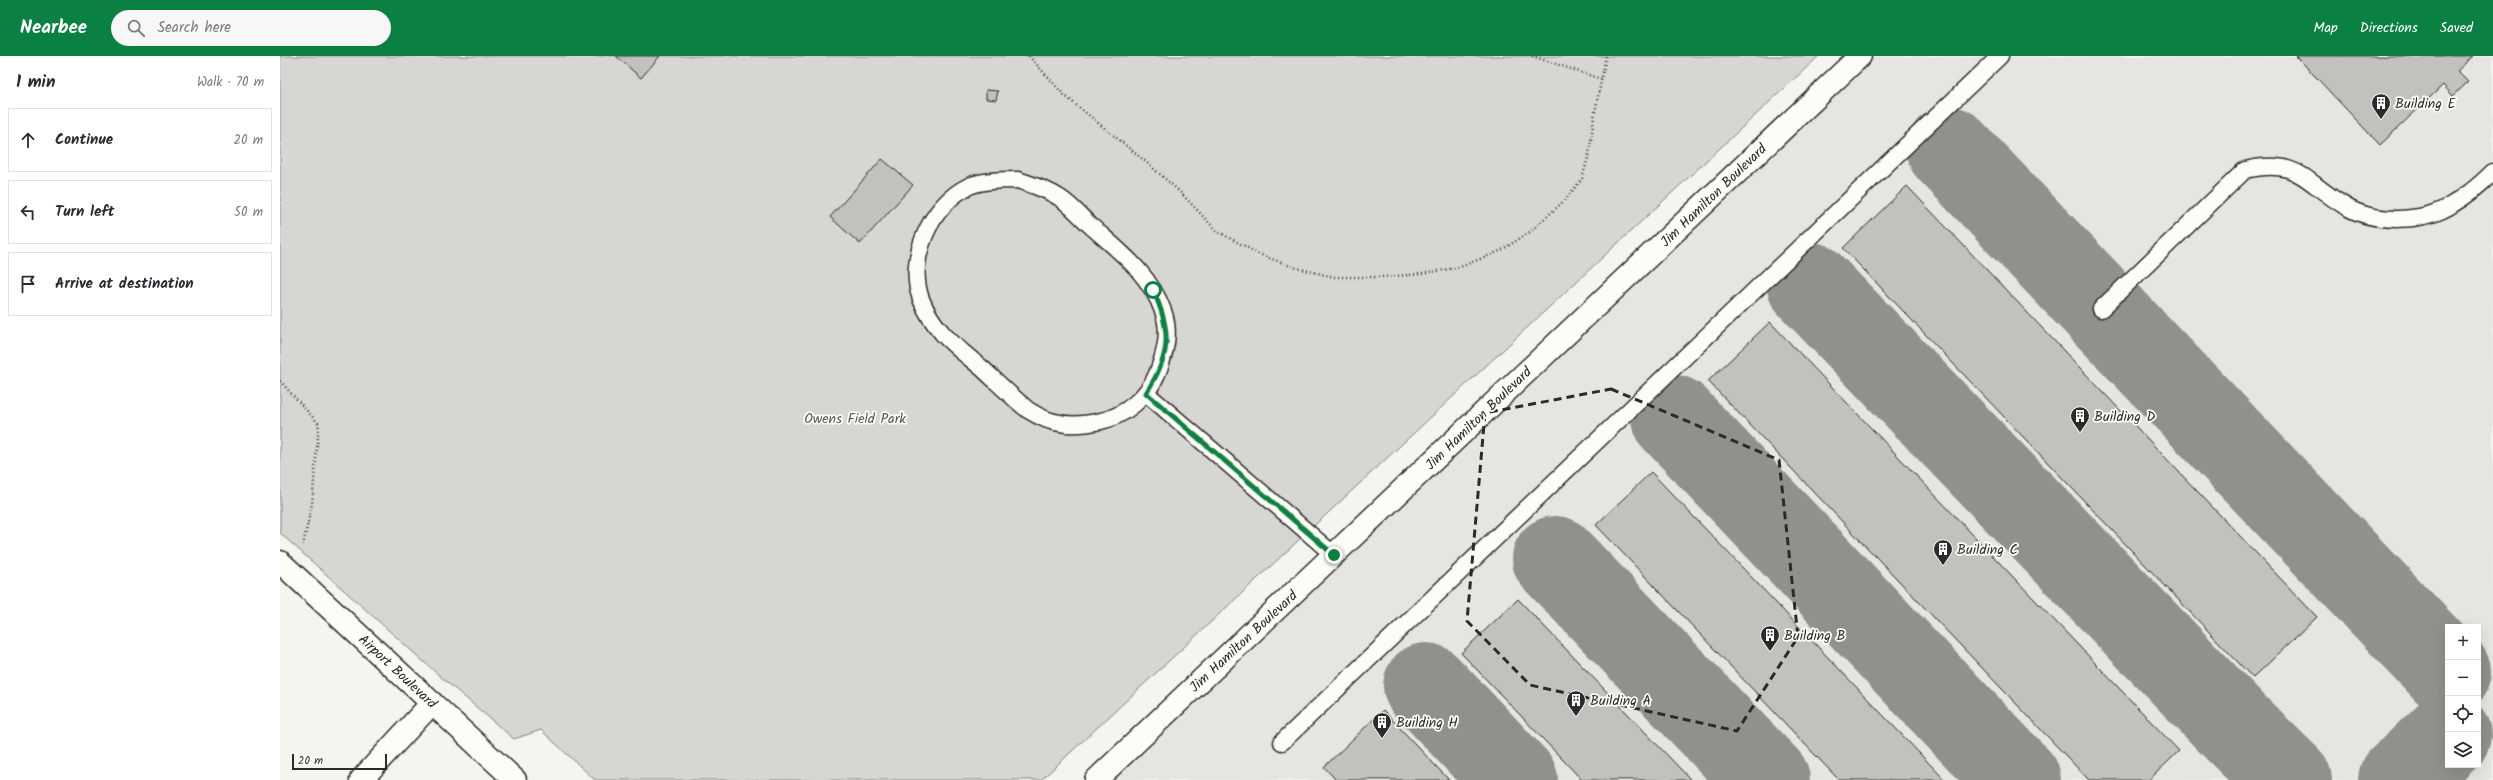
<!DOCTYPE html>
<html lang="en">
<head>
<meta charset="utf-8">
<style>
	body { margin:0; font-family:Kalam,sans-serif; background:#f7f7f7; color:#2b2b33 }
	.controls { position:absolute; right:12px; bottom:12px; display:grid; overflow:hidden; border-radius:0px; box-shadow:0 4px 16px #0002 }
	.controls button { width:36px; height:36px; display:grid; place-items:center; padding:0; border:0; border-bottom:1px solid #e1e1e2; background:#fff; color:#2b2b33; font:20px sans-serif }
	.scale { position:absolute; left:12px; bottom:10px; width:95px; box-sizing:border-box; padding-left:4px; border:2px solid #2b2b2b; border-top:0; font-size:11px; line-height:14px; white-space:nowrap; color:#2b2b2b; -webkit-text-stroke:3px #fdfcf7; paint-order:stroke }
	.stop { position:absolute; width:12px; height:12px; margin:-9px; border:3px solid #0b8043; border-radius:50%; background:#fff }
	.stop.end { background:#0b8043; border-color:#fff; box-shadow:0 1px 4px #0008 }
	.list { margin:0; padding:0; list-style:none }
	h2 { display:flex; justify-content:space-between; align-items:center; height:52px; margin:0; padding:0 16px; font-size:17px }
	h2 small { font-size:13px; font-weight:400; color:#7c7c81 }
	.list li { display:grid; grid-template-columns:26px 1fr auto; gap:12px; align-items:center; box-sizing:border-box; height:64px; margin:0 8px 8px; padding:0 8px; border:1px solid #e1e1e2; border-radius:0px }
	.list b { display:block; font-size:15px; white-space:nowrap }
	.list em { font-size:13px; font-style:normal; color:#7c7c81 }
	.icon { flex:none; width:22px; height:22px; fill:none; stroke:currentColor; stroke-width:2; stroke-linecap:round; stroke-linejoin:round }
	.map { position:relative; flex:none; width:2213px; height:724px; overflow:hidden }
	header { display:flex; align-items:center; gap:24px; box-sizing:border-box; height:56px; padding:0 20px; background:#0b8043; color:#fff }
	header strong { font-size:19px }
	nav { display:flex; gap:22px; margin-inline-start:auto; font-size:14px }
	.search { width:280px; height:36px; background:#f7f7f7; display:flex; align-items:center; gap:10px; box-sizing:border-box; padding:0 14px; border-radius:22px; color:#7c7c81; font-size:15px }
	main { display:flex }
	aside { flex:1; background:#fff }
	.map>svg:first-child { display:block }
	.built { fill:#e6e5e0; fill-rule:evenodd }
	.green { fill:#d7d6d2; stroke:#81807e }
	.lines { fill:none; stroke-linecap:round; stroke-linejoin:round }
	.taxiway { stroke:#90908d; stroke-width:86 }
	.building { fill:#c2c1be; stroke:#2b2b2b }
	.lane-casing { stroke:#2b2b2b; stroke-width:19 }
	.street-casing { stroke:#2b2b2b; stroke-width:25 }
	.path { stroke:#2b2b2b; stroke-width:2.5; stroke-dasharray:1 3; stroke-linecap:butt }
	.lane { stroke:#fdfcf7; stroke-width:16 }
	.street { stroke:#fdfcf7; stroke-width:22 }
	.route { stroke:#0b8043; stroke-width:5 }
	.marked { fill:none; stroke:#2b2b2b; stroke-width:3; stroke-dasharray:8 5; stroke-linejoin:round }
	.labels { text-anchor:middle; stroke-width:3.5; stroke-linejoin:round; paint-order:stroke }
	.poi-label { font-size:14px; fill:#2b2b2b; stroke:#fdfcf7; text-anchor:start }
	.street-label { font-size:14px; fill:#2b2b2b; stroke:#fdfcf7 }
	.park-label { font-size:14px; fill:#565655; stroke:#fdfcf7 }
</style>
</head>
<body>
<header>
<strong>Nearbee</strong>
<div class="search"><svg class="icon" aria-label="search" viewBox="0 0 24 24"><circle cx="10" cy="10" r="6"/><path d="M15 15l6 6"/></svg>Search here</div>
<nav><a>Map</a><a>Directions</a><a>Saved</a></nav>
</header>
<main>
<aside>
<h2>1 min<small>Walk · 70 m</small></h2>
<ul class="list">
<li><svg class="icon" aria-label="ahead" viewBox="0 0 24 24"><path d="M12 20V5M6 11l6-6 6 6"/></svg><div><b>Continue</b></div><em>20 m</em></li>
<li><svg class="icon" aria-label="left" viewBox="0 0 24 24"><path d="M17 20v-9H6M10 6l-5 5 5 5"/></svg><div><b>Turn left</b></div><em>50 m</em></li>
<li><svg class="icon" aria-label="arrive" viewBox="0 0 24 24"><path d="M6 21V4h12l-3 4 3 4H6"/></svg><div><b>Arrive at destination</b></div></li>
</ul>
</aside>
<div class="map">
<svg width="2213" height="724" viewBox="0 0 2213 724">
	<rect width="100%" height="100%" fill="#f5f4ef"/>
	<filter id="ink" filterUnits="userSpaceOnUse"><feTurbulence type="fractalNoise" baseFrequency=".025" numOctaves="2"/><feDisplacementMap in="SourceGraphic" scale="8" xChannelSelector="R" yChannelSelector="G"/><feConvolveMatrix kernelMatrix="1 2 1 2 8 2 1 2 1" color-interpolation-filters="sRGB"/></filter>
	<g filter="url(#ink)">
		<path class="built" d="M1580,0H2213V724H816ZM2168,571H2198V709H2168Z"/>
		<polygon class="green" points="0,0 1539,0 761,724 315,724 261,674 234,683 162,622 0,477"/>
		<g class="lines">
			<g class="taxiway">
				<polyline points="1669,93 2168,616"/>
				<polyline points="1530,229 1958,674 2009,724"/>
				<polyline points="1394,362 1738,724"/>
				<polyline points="1275,503 1487,724"/>
				<polyline points="1146,630 1235,724"/>
				<polyline points="2121,724 2168,679"/>
			</g>
		</g>
		<g class="building">
			<polygon points="336,0 380,0 361,22"/>
			<polygon points="2016,0 2193,0 2177,15 2188,26 2173,40 2163,29 2100,89"/>
			<polygon points="706,34 718,35 716,44 706,43"/>
			<polygon points="602,103 633,129 580,188 550,161"/>
			<polygon points="1627,130 2037,561 1973,622 1563,192"/>
			<polygon points="1490,266 1899,695 1869,724 1809,724 1428,325"/>
			<polygon points="1371,416 1665,724 1559,724 1316,469"/>
			<polygon points="1238,543 1411,724 1302,724 1181,597"/>
			<polygon points="1103,654 1169,724 1056,724 1044,711"/>
		</g>
		<g class="lines">
			<g class="lane-casing">
				<g id="lane">
					<path d="M738,124C752,129 767,133 780,142C791,149 801,161 811,170C839,195 870,218 883,255C891,276 885,298 877,318C868,340 845,360 821,365C807,368 793,370 780,367C770,366 756,359 748,354C732,341 718,327 703,313C690,302 675,291 663,278C654,268 646,256 641,243C626,203 651,148 689,130C704,124 723,124 738,124Z"/>
					<path d="M1821,253L1965,114C2019,102 2023,125 2065,150C2094,168 2144,167 2173,148C2188,139 2201,128 2213,116"/>
					<polyline points="866,337 1054,499"/>
					<polyline points="1002,686 1720,0"/>
				</g>
			</g>
			<g class="street-casing">
				<g id="street">
					<polyline points="0,506 235,724"/>
					<polyline points="81,724 152,647"/>
					<polyline points="816,724 1580,0"/>
				</g>
			</g>
			<g class="path">
				<polyline points="749,0 784,39 866,106 899,135 937,175 979,198 1013,211 1054,221 1101,221 1142,218 1180,211 1220,195 1250,176 1285,144 1302,123 1309,98 1314,61 1326,0"/>
				<polyline points="1252,0 1321,23"/>
				<polyline points="0,325 39,368 32,448 23,489"/>
			</g>
			<use href="#lane" class="lane"/>
			<use href="#street" class="street"/>
		</g>
	</g>
	<g class="lines" filter="url(#ink)">
		<path class="route" d="M873,234C892,275 891,299 866,337L1054,499"/>
	</g>
	<path class="marked" d="M1331,333L1499,404L1518,581L1457,675L1250,629L1187,565L1205,357Z"/>
	<defs>
		<g id="building-pin" transform="scale(1)"><path d="M0 17L-7.5 6A9.5 9.5 0 1 1 7.5 6Z" fill="#2b2b2b" stroke="#fdfcf7"/><path d="M-4-6H4V6H1V3H-1V6H-4ZM-2.5-4.3h1.7v1.8h-1.7ZM.8-4.3h1.7v1.8H.8ZM-2.5-1h1.7V.8h-1.7ZM.8-1h1.7V.8H.8Z" fill="#fff"/></g>
	</defs>
	<g fill-rule="evenodd">
		<use href="#building-pin" x="2101" y="47"/>
		<use href="#building-pin" x="1800" y="360"/>
		<use href="#building-pin" x="1663" y="493"/>
		<use href="#building-pin" x="1490" y="579"/>
		<use href="#building-pin" x="1296" y="644"/>
		<use href="#building-pin" x="1102" y="666"/>
	</g>
	<g class="labels">
		<g class="poi-label">
			<text x="2115" y="52">Building E</text>
			<text x="1814" y="365">Building D</text>
			<text x="1677" y="498">Building C</text>
			<text x="1504" y="584">Building B</text>
			<text x="1310" y="649">Building A</text>
			<text x="1116" y="671">Building H</text>
		</g>
		<g class="street-label">
			<text transform="translate(1433 139) rotate(-44)" y="5">Jim Hamilton Boulevard</text>
			<text transform="translate(1198 362) rotate(-44)" y="5">Jim Hamilton Boulevard</text>
			<text transform="translate(963 585) rotate(-43)" y="5">Jim Hamilton Boulevard</text>
			<text transform="translate(118 615) rotate(43)" y="5">Airport Boulevard</text>
		</g>
		<g class="park-label">
			<text x="575" y="367">Owens Field Park</text>
		</g>
	</g>
</svg>
<div class="controls">
<button>+</button>
<button>−</button>
<button><svg class="icon" aria-label="locate" viewBox="0 0 24 24"><circle cx="12" cy="12" r="6"/><path d="M12 2v4M12 18v4M2 12h4M18 12h4"/></svg></button>
<button><svg class="icon" aria-label="layers" viewBox="0 0 24 24"><path d="M12 4l9 5-9 5-9-5zM3 14l9 5 9-5"/></svg></button>
</div>
<div class="scale">20 m</div>
<div class="stop" style="left:873px;top:234px"></div>
<div class="stop end" style="left:1054px;top:499px"></div>
</div>
</main>
</body>
</html>
